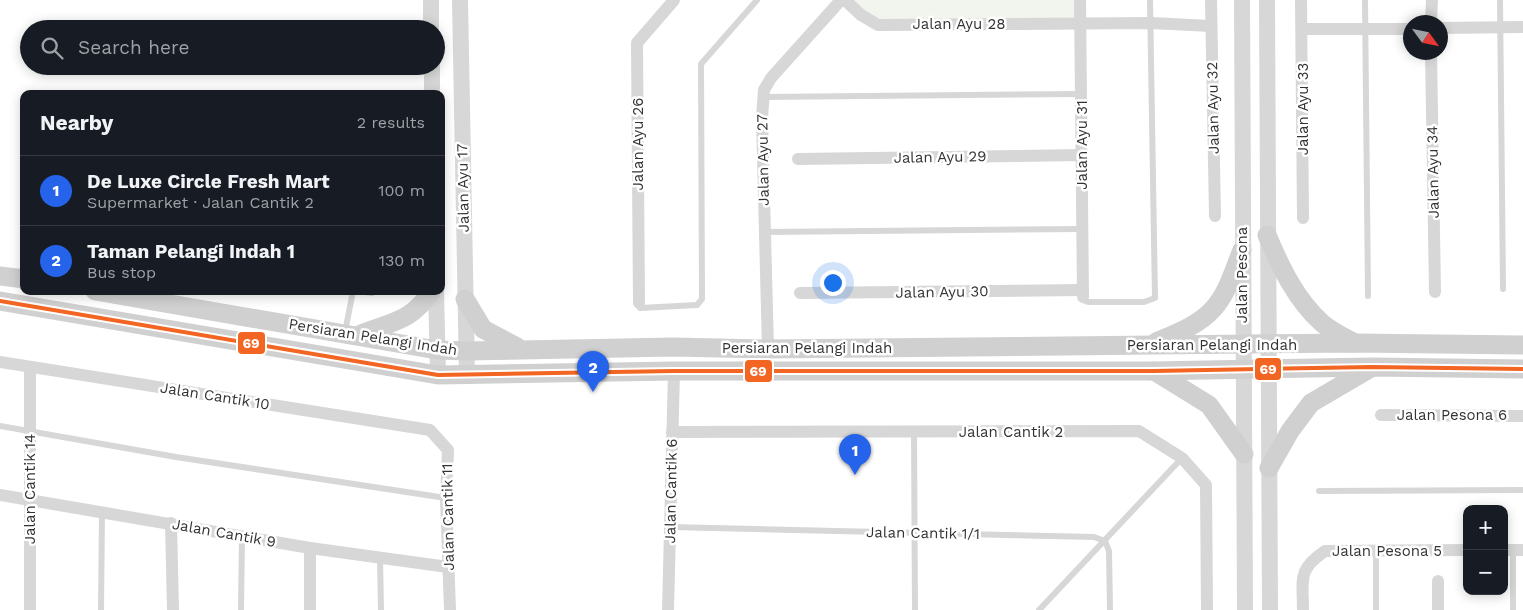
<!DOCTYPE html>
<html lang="en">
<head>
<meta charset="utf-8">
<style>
	body { margin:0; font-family:"Work Sans",sans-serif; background:#20242c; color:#f1f3f6 }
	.controls { position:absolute; right:15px; bottom:15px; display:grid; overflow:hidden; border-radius:10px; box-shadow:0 2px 12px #0003 }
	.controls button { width:45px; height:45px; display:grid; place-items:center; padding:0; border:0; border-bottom:1px solid #363941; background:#171b24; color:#f1f3f6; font:25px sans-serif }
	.compass { position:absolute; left:1403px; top:15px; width:45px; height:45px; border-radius:50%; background:#171b24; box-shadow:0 2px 12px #0003; rotate:123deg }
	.you { position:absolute; left:832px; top:282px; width:18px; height:18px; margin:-12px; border:4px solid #fff; border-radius:50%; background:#1a73e8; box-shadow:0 0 0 8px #1a73e833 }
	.badge { display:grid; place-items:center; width:32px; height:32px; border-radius:50%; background:#2563eb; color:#fff; font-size:16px; font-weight:700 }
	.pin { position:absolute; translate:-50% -41px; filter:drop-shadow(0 1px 2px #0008) }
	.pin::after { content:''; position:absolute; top:26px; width:18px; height:15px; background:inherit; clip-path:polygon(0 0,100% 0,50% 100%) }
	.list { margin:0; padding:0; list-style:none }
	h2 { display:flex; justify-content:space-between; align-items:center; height:65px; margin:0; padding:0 20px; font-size:21px }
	h2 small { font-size:16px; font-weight:400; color:#9ea1a6 }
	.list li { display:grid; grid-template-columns:32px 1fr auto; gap:15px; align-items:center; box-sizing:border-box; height:70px; padding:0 20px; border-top:1px solid #363941 }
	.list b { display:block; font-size:19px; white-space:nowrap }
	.list p { margin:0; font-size:16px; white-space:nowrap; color:#9ea1a6 }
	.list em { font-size:16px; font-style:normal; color:#9ea1a6 }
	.icon { flex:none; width:28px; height:28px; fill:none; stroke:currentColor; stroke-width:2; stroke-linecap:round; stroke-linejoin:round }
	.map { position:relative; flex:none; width:1523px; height:610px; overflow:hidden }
	.search { position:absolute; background:#171b24; box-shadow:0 2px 12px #0003; left:20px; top:20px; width:425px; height:55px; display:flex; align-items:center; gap:12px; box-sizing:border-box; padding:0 18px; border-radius:28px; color:#9ea1a6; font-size:19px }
	.panel { position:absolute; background:#171b24; box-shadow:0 2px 12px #0003; left:20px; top:90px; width:425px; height:205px; border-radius:10px }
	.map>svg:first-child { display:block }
	.park { fill:#f1f5ed }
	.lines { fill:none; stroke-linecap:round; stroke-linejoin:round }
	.service { stroke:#d7d7d7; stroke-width:6 }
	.minor { stroke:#d7d7d7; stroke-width:12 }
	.tertiary { stroke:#d7d7d7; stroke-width:16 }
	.secondary { stroke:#d0d0d0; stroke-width:19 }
	.bus-1-casing { stroke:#fff; stroke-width:8 }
	.bus-1 { stroke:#f26522; stroke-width:4 }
	.labels { text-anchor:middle; stroke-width:5; stroke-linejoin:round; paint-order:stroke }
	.street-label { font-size:15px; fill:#333; stroke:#fff }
	.line-badge { stroke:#fff; stroke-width:2 }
	.badge-label { font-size:14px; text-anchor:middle; font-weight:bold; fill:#fff }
</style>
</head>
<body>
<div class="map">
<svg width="1523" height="610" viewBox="0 0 1523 610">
	<rect width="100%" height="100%" fill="#fff"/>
	<polygon class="park" points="853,0 1075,0 1075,19 882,20 865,12"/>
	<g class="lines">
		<g class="service">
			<polyline points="1365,0 1368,296"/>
			<polyline points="1500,0 1503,289"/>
			<polyline points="763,97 1082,94"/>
			<polyline points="765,232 1082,229"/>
			<polyline points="359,291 372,293 377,291"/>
			<polyline points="1083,297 1085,301 1088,302 1144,302 1155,298 1150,0"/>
			<polyline points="639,304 640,308 697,305 702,299 701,64 757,0"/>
			<polyline points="345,332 353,291"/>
			<polyline points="0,426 176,457 446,498"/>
			<polyline points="914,432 915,610"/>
			<polyline points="1319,491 1523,490"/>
			<polyline points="671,527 1094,537 1105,541 1109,551 1110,610"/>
			<polyline points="380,558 381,610"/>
			<polyline points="101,610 102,512"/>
			<polyline points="241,610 242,536"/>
			<polyline points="1039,610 1182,458"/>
			<polyline points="1376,610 1376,551"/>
			<polyline points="1513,610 1513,550"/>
		</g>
		<g class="minor">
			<polyline points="845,0 861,15 878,25 1151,23 1211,26"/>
			<polyline points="1080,0 1083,297"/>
			<polyline points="1211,0 1215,216"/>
			<polyline points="1301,0 1303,218"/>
			<polyline points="1431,22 1432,0"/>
			<polyline points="1440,28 1523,27"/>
			<polyline points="1303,29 1410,29"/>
			<polyline points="1431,52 1435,292"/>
			<polyline points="798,159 1082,155"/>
			<polyline points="800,293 1083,290"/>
			<polyline points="639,303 637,43 674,0"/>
			<polyline points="768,349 762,118 764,90 771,78 841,0"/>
			<polyline points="0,362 430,430 448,450 446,498 450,610"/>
			<polyline points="1381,415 1523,416"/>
			<polyline points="672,432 1139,431 1182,458 1206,485 1207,610"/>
			<polyline points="0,495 310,548 448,567"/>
			<polyline points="171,523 173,610"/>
			<polyline points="310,548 310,610"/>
			<polyline points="1504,550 1523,550"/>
			<polyline points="1438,581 1438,610"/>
			<polyline points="30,610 30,367"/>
			<polyline points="668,610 674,371"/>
			<path d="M1303,610C1303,579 1297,570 1325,551L1467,550"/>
		</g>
		<g class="tertiary">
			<polyline points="431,0 431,29"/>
			<polyline points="460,0 467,375"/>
			<polyline points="1242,0 1245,610"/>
			<polyline points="1267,0 1270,610"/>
			<polyline points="432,66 432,94"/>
			<polyline points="436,291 438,375"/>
		</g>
		<g class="secondary">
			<path d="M1267,235C1280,266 1296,300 1322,323C1331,331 1344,337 1355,343"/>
			<polyline points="0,276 24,279"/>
			<polyline points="95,291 437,350 467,351 673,347 768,349 1355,343 1523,345"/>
			<polyline points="465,299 483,329 517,347"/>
			<polyline points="0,301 438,375 674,371 1154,371 1372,367 1523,369"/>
			<path d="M359,335C393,321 409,323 432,291"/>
			<path d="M1156,342C1175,334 1199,325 1213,309C1228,293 1234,269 1242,250"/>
			<polyline points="1154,371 1209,405 1244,454"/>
			<polyline points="1269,468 1290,431 1311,403 1369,369"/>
		</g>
		<g class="bus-1-casing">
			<polyline id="bus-1" points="0,301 438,375 674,371 1154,371 1372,367 1523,369"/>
		</g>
		<use href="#bus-1" class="bus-1"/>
	</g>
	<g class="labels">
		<g class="street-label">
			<text x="959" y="29">Jalan Ayu 28</text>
			<text transform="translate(1213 108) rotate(-91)" y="5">Jalan Ayu 32</text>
			<text transform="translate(1303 109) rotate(-90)" y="5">Jalan Ayu 33</text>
			<text transform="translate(638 144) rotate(-90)" y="5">Jalan Ayu 26</text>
			<text transform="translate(1082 145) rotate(-90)" y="5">Jalan Ayu 31</text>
			<text transform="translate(940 157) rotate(-1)" y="5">Jalan Ayu 29</text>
			<text transform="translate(763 160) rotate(-91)" y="5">Jalan Ayu 27</text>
			<text transform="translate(1433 172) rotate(-91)" y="5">Jalan Ayu 34</text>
			<text transform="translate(463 188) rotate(-91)" y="5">Jalan Ayu 17</text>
			<text transform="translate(1242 275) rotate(-90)" y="5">Jalan Pesona</text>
			<text transform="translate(942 292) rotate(-1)" y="5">Jalan Ayu 30</text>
			<text transform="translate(373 337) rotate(9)" y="5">Persiaran Pelangi Indah</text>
			<text x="1212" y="350">Persiaran Pelangi Indah</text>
			<text x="807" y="353">Persiaran Pelangi Indah</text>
			<text transform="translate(215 396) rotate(9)" y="5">Jalan Cantik 10</text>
			<text x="1452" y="420">Jalan Pesona 6</text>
			<text x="1011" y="437">Jalan Cantik 2</text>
			<text transform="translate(30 489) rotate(-90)" y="5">Jalan Cantik 14</text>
			<text transform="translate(671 491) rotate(-89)" y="5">Jalan Cantik 6</text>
			<text transform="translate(448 517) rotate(-91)" y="5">Jalan Cantik 11</text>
			<text transform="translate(224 533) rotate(10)" y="5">Jalan Cantik 9</text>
			<text transform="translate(923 533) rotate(1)" y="5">Jalan Cantik 1/1</text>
			<text x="1387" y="556">Jalan Pesona 5</text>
		</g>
	</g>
	<g class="line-badge">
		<rect x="237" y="331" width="29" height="24" rx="5" fill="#f26522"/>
		<rect x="1254" y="357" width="28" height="24" rx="5" fill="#f26522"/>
		<rect x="744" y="359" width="29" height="24" rx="5" fill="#f26522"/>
	</g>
	<g class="badge-label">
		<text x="251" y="348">69</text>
		<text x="1268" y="374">69</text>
		<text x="758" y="376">69</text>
	</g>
</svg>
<div class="controls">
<button>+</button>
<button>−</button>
</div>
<svg class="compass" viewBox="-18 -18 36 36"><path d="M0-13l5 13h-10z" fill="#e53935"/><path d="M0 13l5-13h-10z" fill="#9ea1a6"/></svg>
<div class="you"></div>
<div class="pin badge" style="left:855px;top:475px">1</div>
<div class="pin badge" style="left:593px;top:392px">2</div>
<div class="search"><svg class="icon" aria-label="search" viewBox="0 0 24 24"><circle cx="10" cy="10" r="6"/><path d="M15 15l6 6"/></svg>Search here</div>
<section class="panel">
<h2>Nearby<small>2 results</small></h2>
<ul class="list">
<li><span class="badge">1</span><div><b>De Luxe Circle Fresh Mart</b><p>Supermarket · Jalan Cantik 2</p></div><em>100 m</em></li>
<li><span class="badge">2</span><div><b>Taman Pelangi Indah 1</b><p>Bus stop</p></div><em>130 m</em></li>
</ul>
</section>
</div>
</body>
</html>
